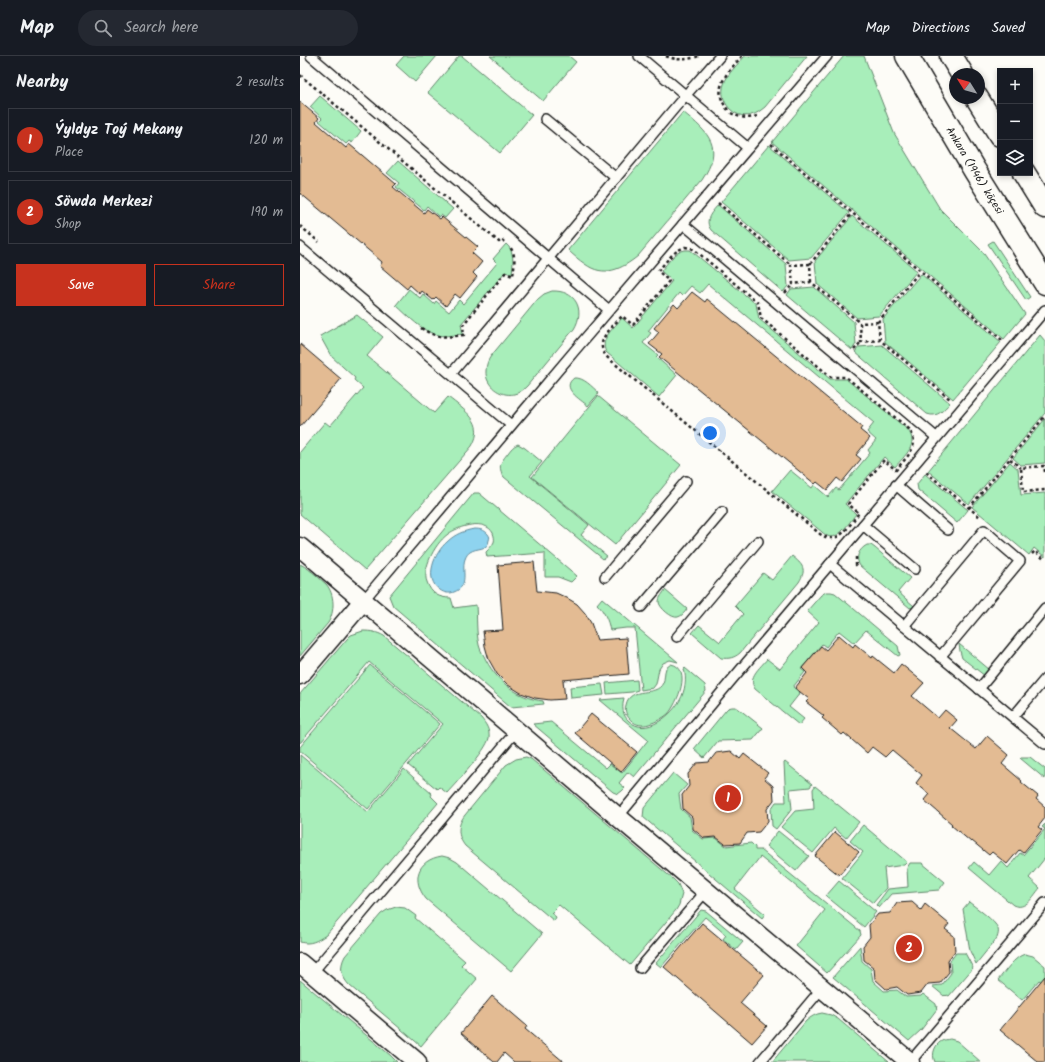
<!DOCTYPE html>
<html lang="en">
<head>
<meta charset="utf-8">
<style>
	body { margin:0; font-family:Kalam,sans-serif; background:#242831; color:#f1f3f6 }
	.controls { position:absolute; right:12px; top:12px; display:grid; overflow:hidden; border-radius:0px; box-shadow:0 2px 6px #0003 }
	.controls button { width:36px; height:36px; display:grid; place-items:center; padding:0; border:0; border-bottom:1px solid #363941; background:#171b24; color:#f1f3f6; font:20px sans-serif }
	.compass { position:absolute; left:649px; top:12px; width:36px; height:36px; border-radius:50%; background:#171b24; box-shadow:0 2px 6px #0003; rotate:307deg }
	.you { position:absolute; left:410px; top:377px; width:14px; height:14px; margin:-10px; border:3px solid #fff; border-radius:50%; background:#1a73e8; box-shadow:0 0 0 6px #1a73e833 }
	.badge { display:grid; place-items:center; width:26px; height:26px; border-radius:50%; background:#c8321e; color:#fff; font-size:13px; font-weight:700 }
	.pin { position:absolute; translate:-50% -50%; border:2px solid #fff; box-shadow:0 1px 4px #0006 }
	.list { margin:0; padding:0; list-style:none }
	h2 { display:flex; justify-content:space-between; align-items:center; height:52px; margin:0; padding:0 16px; font-size:17px }
	h2 small { font-size:13px; font-weight:400; color:#9ea1a6 }
	.list li { display:grid; grid-template-columns:26px 1fr auto; gap:12px; align-items:center; box-sizing:border-box; height:64px; margin:0 8px 8px; padding:0 8px; border:1px solid #363941; border-radius:0px }
	.list b { display:block; font-size:15px; white-space:nowrap }
	.list p { margin:0; font-size:13px; white-space:nowrap; color:#9ea1a6 }
	.list em { font-size:13px; font-style:normal; color:#9ea1a6 }
	.actions { display:flex; gap:8px; padding:12px 16px }
	.actions a { flex:1; padding:9px 0; border:1px solid #c8321e; border-radius:0px; text-align:center; font-size:14px; color:#c8321e }
	.actions .main { background:#c8321e; color:#fff }
	.icon { flex:none; width:22px; height:22px; fill:none; stroke:currentColor; stroke-width:2; stroke-linecap:round; stroke-linejoin:round }
	.map { position:relative; flex:none; width:745px; height:1006px; overflow:hidden }
	header { display:flex; align-items:center; gap:24px; box-sizing:border-box; height:56px; padding:0 20px; background:#171b24; border-bottom:1px solid #363941 }
	header strong { font-size:19px }
	nav { display:flex; gap:22px; margin-inline-start:auto; font-size:14px }
	.search { width:280px; height:36px; background:#242831; display:flex; align-items:center; gap:10px; box-sizing:border-box; padding:0 14px; border-radius:22px; color:#9ea1a6; font-size:15px }
	main { display:flex }
	aside { flex:1; background:#171b24 }
	.map>svg:first-child { display:block }
	.green { fill:#a8eeba; stroke:#62856b }
	.water { fill:#8ed3ef; stroke:#608a9b }
	.building { fill:#e3bb93; stroke:#1c1c1c }
	.lines { fill:none; stroke-linecap:round; stroke-linejoin:round }
	.service-casing { stroke:#1c1c1c; stroke-width:12 }
	.minor-casing { stroke:#1c1c1c; stroke-width:21 }
	.secondary-casing { stroke:#1c1c1c; stroke-width:25 }
	.path { stroke:#1c1c1c; stroke-width:2.5; stroke-dasharray:3 3; stroke-linecap:butt }
	.service { stroke:#fdfcf7; stroke-width:9 }
	.minor { stroke:#fdfcf7; stroke-width:18 }
	.secondary { stroke:#fdfcf7; stroke-width:22 }
	.labels { text-anchor:middle; stroke-width:3.5; stroke-linejoin:round; paint-order:stroke }
	.street-label { font-size:11px; fill:#1c1c1c; stroke:#fdfcf7 }
</style>
</head>
<body>
<header>
<strong>Map</strong>
<div class="search"><svg class="icon" aria-label="search" viewBox="0 0 24 24"><circle cx="10" cy="10" r="6"/><path d="M15 15l6 6"/></svg>Search here</div>
<nav><a>Map</a><a>Directions</a><a>Saved</a></nav>
</header>
<main>
<aside>
<h2>Nearby<small>2 results</small></h2>
<ul class="list">
<li><span class="badge">1</span><div><b>Ýyldyz Toý Mekany</b><p>Place</p></div><em>120 m</em></li>
<li><span class="badge">2</span><div><b>Söwda Merkezi</b><p>Shop</p></div><em>190 m</em></li>
</ul>
<div class="actions"><a class="main">Save</a><a>Share</a></div>
</aside>
<div class="map">
<svg width="745" height="1006" viewBox="0 0 745 1006">
	<rect width="100%" height="100%" fill="#fdfcf7"/>
	<filter id="ink" filterUnits="userSpaceOnUse"><feTurbulence type="fractalNoise" baseFrequency=".025" numOctaves="2"/><feDisplacementMap in="SourceGraphic" scale="8" xChannelSelector="R" yChannelSelector="G"/><feConvolveMatrix kernelMatrix="1 2 1 2 8 2 1 2 1" color-interpolation-filters="sRGB"/></filter>
	<g filter="url(#ink)">
		<g class="green">
			<polygon points="104,0 137,0 115,26 96,9"/>
			<polygon points="159,0 162,0 232,59 200,97 128,37"/>
			<polygon points="190,0 269,0 276,6 243,45"/>
			<path d="M445,0H507L465,51C461,54 457,58 451,59C434,64 418,45 424,28C427,18 438,8 445,0Z"/>
			<polygon points="544,0 564,0 594,77 640,153 682,195 725,258 704,283 472,86"/>
			<polygon points="20,40 61,75 52,87 49,85 46,88 19,65 22,62 10,51"/>
			<path d="M383,56C410,78 424,91 402,124L338,200C322,213 304,222 285,208C279,204 273,199 268,194Z"/>
			<polygon points="469,89 549,157 511,202 489,204 421,146"/>
			<polygon points="98,105 153,153 145,162 141,159 139,161 127,150 124,154 96,131 99,127 87,117"/>
			<path d="M418,149L486,208L488,230L483,236L411,174C404,164 411,157 418,149Z"/>
			<polygon points="552,160 617,215 579,260 557,262 517,228 515,205"/>
			<polygon points="693,185 730,241 726,244 688,188"/>
			<path d="M206,188C215,195 213,208 212,218L205,216L161,268L163,278C154,279 145,281 137,279C123,276 107,259 96,249L109,233L120,242L123,238L134,248L136,245L149,256L159,244L163,248L197,207L193,203Z"/>
			<path d="M385,194H390L394,197L456,248L459,263L530,323H546L608,374C619,389 605,399 595,411L584,401L545,448L556,458C551,464 540,482 530,481C527,480 524,478 522,476L472,435L490,414L512,432L514,429L528,441L536,432L539,434L570,397L568,394L576,384L567,376L574,367L408,228L400,237L391,230L382,240L379,237L348,275L351,277L343,287L358,299L356,301L377,319L359,341L306,296C299,283 314,272 322,262L333,272L372,225L361,215C368,207 374,196 385,194Z"/>
			<polygon points="621,218 701,286 653,343 585,286 583,263"/>
			<polygon points="514,231 554,266 556,288 552,294 487,239 491,233"/>
			<path d="M252,235C275,234 286,253 274,273L227,330C223,334 219,337 214,338C200,341 185,329 186,315C186,309 188,304 191,300L238,243L244,238Z"/>
			<path d="M57,259L83,281L67,300L134,357L148,341C165,355 186,366 172,390L65,514L0,458V396L25,366L30,370L63,332L54,324L55,322L31,300L20,280Z"/>
			<polygon points="740,279 745,285 745,357 669,448 628,415"/>
			<path d="M582,289L650,347C643,354 638,362 627,358L555,296L559,291Z"/>
			<path d="M274,322C284,321 292,331 299,337L288,350C280,343 260,332 274,322Z"/>
			<polygon points="298,340 381,409 315,489 232,421"/>
			<polygon points="745,363 745,407 721,409 713,402"/>
			<path d="M218,388L225,392L242,406L230,420L289,469L281,479L307,500L303,503L204,421C197,410 201,406 208,397C211,393 213,390 218,388Z"/>
			<polygon points="710,406 718,413 721,439 745,437 745,501 734,492 729,499 672,451"/>
			<polygon points="625,418 668,454 657,467 618,434 617,428"/>
			<path d="M174,437H179L277,520L271,526L258,521H245V497L187,501L186,496C189,493 192,490 194,486C195,483 194,480 193,477C185,462 159,470 148,478C140,484 134,493 130,502C127,509 124,519 127,526C131,538 139,542 151,542L154,552L176,549C177,562 176,576 179,589C180,593 182,597 184,600C195,624 217,642 243,645L244,648L211,651L93,550L89,540Z"/>
			<path d="M567,489H571L575,492L610,522L598,536L614,550L613,551L610,552L560,510C555,502 558,494 567,489Z"/>
			<path d="M492,500C503,509 507,513 499,526L440,597C434,602 429,603 421,602L392,577L399,569L420,586L443,558L435,550L463,517L472,524Z"/>
			<path d="M0,508C6,511 11,515 16,519C19,522 23,525 26,528C35,538 35,556 28,567L0,600Z"/>
			<path d="M365,534L387,553C385,556 382,560 378,561C372,563 359,551 359,546C359,541 363,538 365,534Z"/>
			<path d="M526,536H531L535,537L598,590L600,599L598,600L566,574L554,587L539,575L526,591L522,588L501,613L505,616L493,631L500,637L489,651L504,663L499,669L455,633C447,621 460,612 467,603L480,613L519,566L507,555L521,539Z"/>
			<path d="M302,542L378,606L370,604L363,607L359,613L356,628L353,632L341,634L335,572H326L310,574C308,564 304,555 297,548Z"/>
			<path d="M63,575C71,575 77,576 84,580L181,662C186,668 190,674 189,682C186,695 157,726 147,737L139,731L137,733L108,709L143,668L69,606L0,687V638L47,583L51,579Z"/>
			<polygon points="659,588 690,614 685,620 662,602 660,595"/>
			<path d="M371,608C393,612 377,648 368,658C363,662 356,666 349,668C343,670 336,669 332,665C327,661 324,655 326,649C330,629 356,642 363,627C365,623 364,617 366,612Z"/>
			<polygon points="70,609 140,668 68,753 0,695 0,691"/>
			<path d="M385,612L405,629L406,635L334,721L328,716L319,727L325,732L322,735L318,738L313,736L233,668L251,666L306,712L310,708L322,717L348,684L300,644L324,642C322,651 322,659 329,665C346,681 372,659 380,644C385,635 387,623 384,613Z"/>
			<polygon points="337,624 338,634 332,636 307,638 306,627"/>
			<polygon points="302,628 304,639 271,642 270,631"/>
			<polygon points="432,651 436,651 439,653 463,672 453,684 418,685 404,702 394,693 426,654 428,652"/>
			<path d="M0,699L68,756L104,713L132,738L131,740L138,747L26,879C17,885 10,889 0,886Z"/>
			<path d="M226,701L231,703L373,823L378,828L382,838L379,849L376,854L330,909L259,849L251,857L256,861L254,865L165,790C157,780 157,769 165,759L206,709L216,703Z"/>
			<polygon points="721,701 730,701 745,713 745,723 720,702"/>
			<polygon points="485,706 512,728 510,731 490,733 492,753 476,773 472,770 471,753 476,746 486,746 484,707"/>
			<polygon points="373,717 387,729 379,738 381,753 390,761 392,774 403,783 416,782 426,790 451,787 455,791 455,794 461,794 560,875 561,879 527,917 496,890 525,854 460,801 435,833 465,858 462,862 343,761 344,752"/>
			<polygon points="515,730 559,766 546,782 534,772 513,797 481,771 495,755 514,753 513,733"/>
			<path d="M745,768V802L729,822L740,832C733,840 726,855 713,849L669,812L674,806L689,819L701,805L708,812L720,797L723,799L745,773L742,771Z"/>
			<polygon points="563,769 607,806 604,809 584,812 586,832 573,847 542,822 563,796 550,785"/>
			<polygon points="478,775 509,800 496,815 466,790"/>
			<path d="M142,800L150,802L157,806L242,878L211,915L126,843C111,824 117,804 142,800Z"/>
			<polygon points="610,807 622,807 645,826 639,834 591,838 579,852 576,849 588,833 608,831 607,812"/>
			<polygon points="539,825 576,856 564,871 526,840"/>
			<path d="M669,846C675,851 696,865 698,873C699,876 698,879 697,882L676,908L670,895L663,853Z"/>
			<path d="M96,851L105,852L116,860L115,862L165,905L161,909L177,923L121,990L50,930C41,921 39,911 45,900L81,858L87,854Z"/>
			<polygon points="401,854 406,855 443,886 436,894 423,883 426,879 405,861 361,911 356,907"/>
			<polygon points="560,890 562,905 571,913 573,925 584,935 597,934 606,941 621,940 623,938 636,948 636,949 637,951 636,952 637,953 621,974 609,985 533,921"/>
			<polygon points="656,897 665,897 673,912 649,940 647,939 646,940 645,939 644,940 632,930 642,929 651,917 650,905"/>
			<path d="M725,898L733,900L745,910V928L739,924L722,944L698,924C705,916 714,901 725,898Z"/>
			<polygon points="0,924 90,999 97,1006 0,1006"/>
			<path d="M522,957L531,959L538,963L589,1006H472L506,965C511,961 515,958 522,957Z"/>
			<path d="M650,983L657,985L681,1006H635C631,998 635,987 644,984C645,984 650,983 650,983Z"/>
		</g>
		<path class="water" d="M174,473C180,473 185,474 188,478C190,481 190,481 189,484C188,495 177,491 170,496C168,497 166,500 165,503C161,514 170,530 154,536C149,538 144,537 140,534C123,523 135,496 147,486C155,478 164,475 174,473Z"/>
		<g class="building">
			<polygon points="0,46 19,62 16,66 46,92 49,88 96,128 93,131 124,157 127,153 140,163 142,161 178,191 172,197 182,206 173,217 177,221 160,242 155,238 146,250 136,241 133,244 122,235 120,238 110,229 107,233 80,210 82,206 74,199 0,137"/>
			<polygon points="392,236 405,246 407,243 562,371 560,374 570,382 556,399 561,403 542,426 537,422 527,434 517,426 515,428 359,301 362,298 349,288 359,276 354,272 374,248 378,252"/>
			<polygon points="0,288 41,323 0,371"/>
			<polygon points="234,506 237,535 256,537 267,542 277,548 285,557 291,567 297,584 326,582 329,618 263,624 265,643 250,644 235,642 221,637 208,629 197,618 189,604 185,590 183,575 203,574 198,509"/>
			<polygon points="539,579 553,591 555,588 572,602 573,600 594,617 601,608 624,627 612,640 638,662 645,654 657,664 650,672 676,693 687,680 709,699 702,708 722,725 721,726 738,740 736,743 745,751 745,762 738,771 742,774 723,797 719,794 707,808 692,796 689,799 672,785 671,786 651,769 652,768 624,744 629,738 616,727 622,719 592,694 585,701 572,691 567,697 544,677 542,679 522,662 524,660 506,646 509,643 495,632 507,617 502,612 521,590 526,594"/>
			<polygon points="291,658 337,696 321,716 275,677"/>
			<polygon points="431,695 440,703 444,698 468,717 464,722 473,730 474,744 467,753 468,765 459,776 447,777 440,787 425,788 416,781 404,782 393,773 392,761 383,753 382,739 389,730 388,718 397,707 409,706 416,697"/>
			<polygon points="535,776 559,796 539,819 515,800"/>
			<polygon points="612,846 621,854 625,848 649,868 645,873 654,880 655,895 648,904 649,916 640,927 628,928 621,937 607,939 597,931 586,933 575,923 574,912 564,904 563,890 570,881 569,869 578,858 590,857 597,847"/>
			<polygon points="402,867 464,919 440,947 467,970 452,987 364,911"/>
			<polygon points="745,920 745,1006 738,1006 700,974"/>
			<polygon points="192,940 227,970 225,973 264,1006 214,1006 204,997 197,1006 194,1006 161,977"/>
		</g>
		<g class="lines">
			<g class="service-casing">
				<g id="service">
					<polyline points="11,0 309,254"/>
					<polyline points="339,0 448,92"/>
					<polyline points="245,63 316,122"/>
					<polyline points="383,168 636,381"/>
					<polyline points="0,191 211,369"/>
					<polyline points="151,318 378,48 420,0"/>
					<polyline points="596,429 648,474"/>
					<polyline points="563,469 615,513"/>
					<polyline points="530,508 745,688"/>
					<polyline points="305,521 386,425"/>
					<polyline points="63,545 276,293 527,0"/>
					<polyline points="341,551 422,456"/>
					<polyline points="604,570 684,474 720,505 640,601"/>
					<polyline points="377,581 458,485"/>
					<polyline points="679,633 745,552"/>
					<polyline points="713,661 745,623"/>
					<polyline points="318,761 430,626 745,254"/>
					<polyline points="340,912 406,835"/>
					<polyline points="12,917 217,674"/>
					<polyline points="460,1006 522,932"/>
					<polyline points="610,1006 745,847"/>
				</g>
			</g>
			<g class="minor-casing">
				<g id="minor">
					<polyline points="0,491 318,761 610,1006"/>
					<polyline points="0,619 63,545"/>
					<polyline points="0,907 117,1006"/>
				</g>
			</g>
			<g class="secondary-casing">
				<g id="secondary">
					<path id="s1" d="M607,0L675,115L745,227"/>
					<polyline points="651,0 662,18"/>
					<polyline points="677,42 700,79"/>
					<polyline points="724,117 745,151"/>
				</g>
			</g>
			<g class="path">
				<path d="M366,0C377,5 388,4 399,0"/>
				<polyline points="0,19 199,186 202,184 204,186"/>
				<path d="M428,54C410,32 428,16 442,0"/>
				<path d="M431,57C439,62 448,63 457,60"/>
				<polyline points="471,88 702,284"/>
				<polyline points="418,147 491,209"/>
				<polyline points="0,170 19,186"/>
				<path d="M385,191L391,192L396,195L458,247L461,262L531,321H546L609,373C622,390 606,401 596,414L584,404L548,448L559,457C548,470 539,491 520,478L308,302C292,286 311,273 322,260L333,269L369,225L358,215C366,206 373,195 385,191Z"/>
				<polyline points="510,208 552,157"/>
				<polyline points="511,226 510,208 491,209 493,228 511,226 560,267"/>
				<polyline points="485,237 493,228"/>
				<polyline points="578,266 620,215"/>
				<path d="M121,272C138,283 145,281 164,279L163,269L205,217L213,220C214,211 217,198 209,190"/>
				<polyline points="580,284 578,266 560,267 561,286 580,284 651,344"/>
				<polyline points="554,294 561,286"/>
				<polyline points="710,403 721,412"/>
				<polyline points="626,416 680,461"/>
				<polyline points="745,416 744,410 721,412 723,436 745,434"/>
				<polyline points="669,452 745,360"/>
				<polyline points="732,498 735,495 745,504"/>
				<polyline points="556,501 556,509 558,511"/>
			</g>
			<use href="#service" class="service"/>
			<use href="#minor" class="minor"/>
			<use href="#secondary" class="secondary"/>
		</g>
	</g>
	<g class="labels">
		<g class="street-label">
			<text dy="4" stroke="none"><textPath href="#s1" startOffset="133">Ankara (1946) köçesi</textPath></text>
		</g>
	</g>
</svg>
<div class="controls">
<button>+</button>
<button>−</button>
<button><svg class="icon" aria-label="layers" viewBox="0 0 24 24"><path d="M12 4l9 5-9 5-9-5zM3 14l9 5 9-5"/></svg></button>
</div>
<svg class="compass" viewBox="-18 -18 36 36"><path d="M0-13l5 13h-10z" fill="#e53935"/><path d="M0 13l5-13h-10z" fill="#9ea1a6"/></svg>
<div class="you"></div>
<div class="pin badge" style="left:428px;top:742px">1</div>
<div class="pin badge" style="left:609px;top:892px">2</div>
</div>
</main>
</body>
</html>
